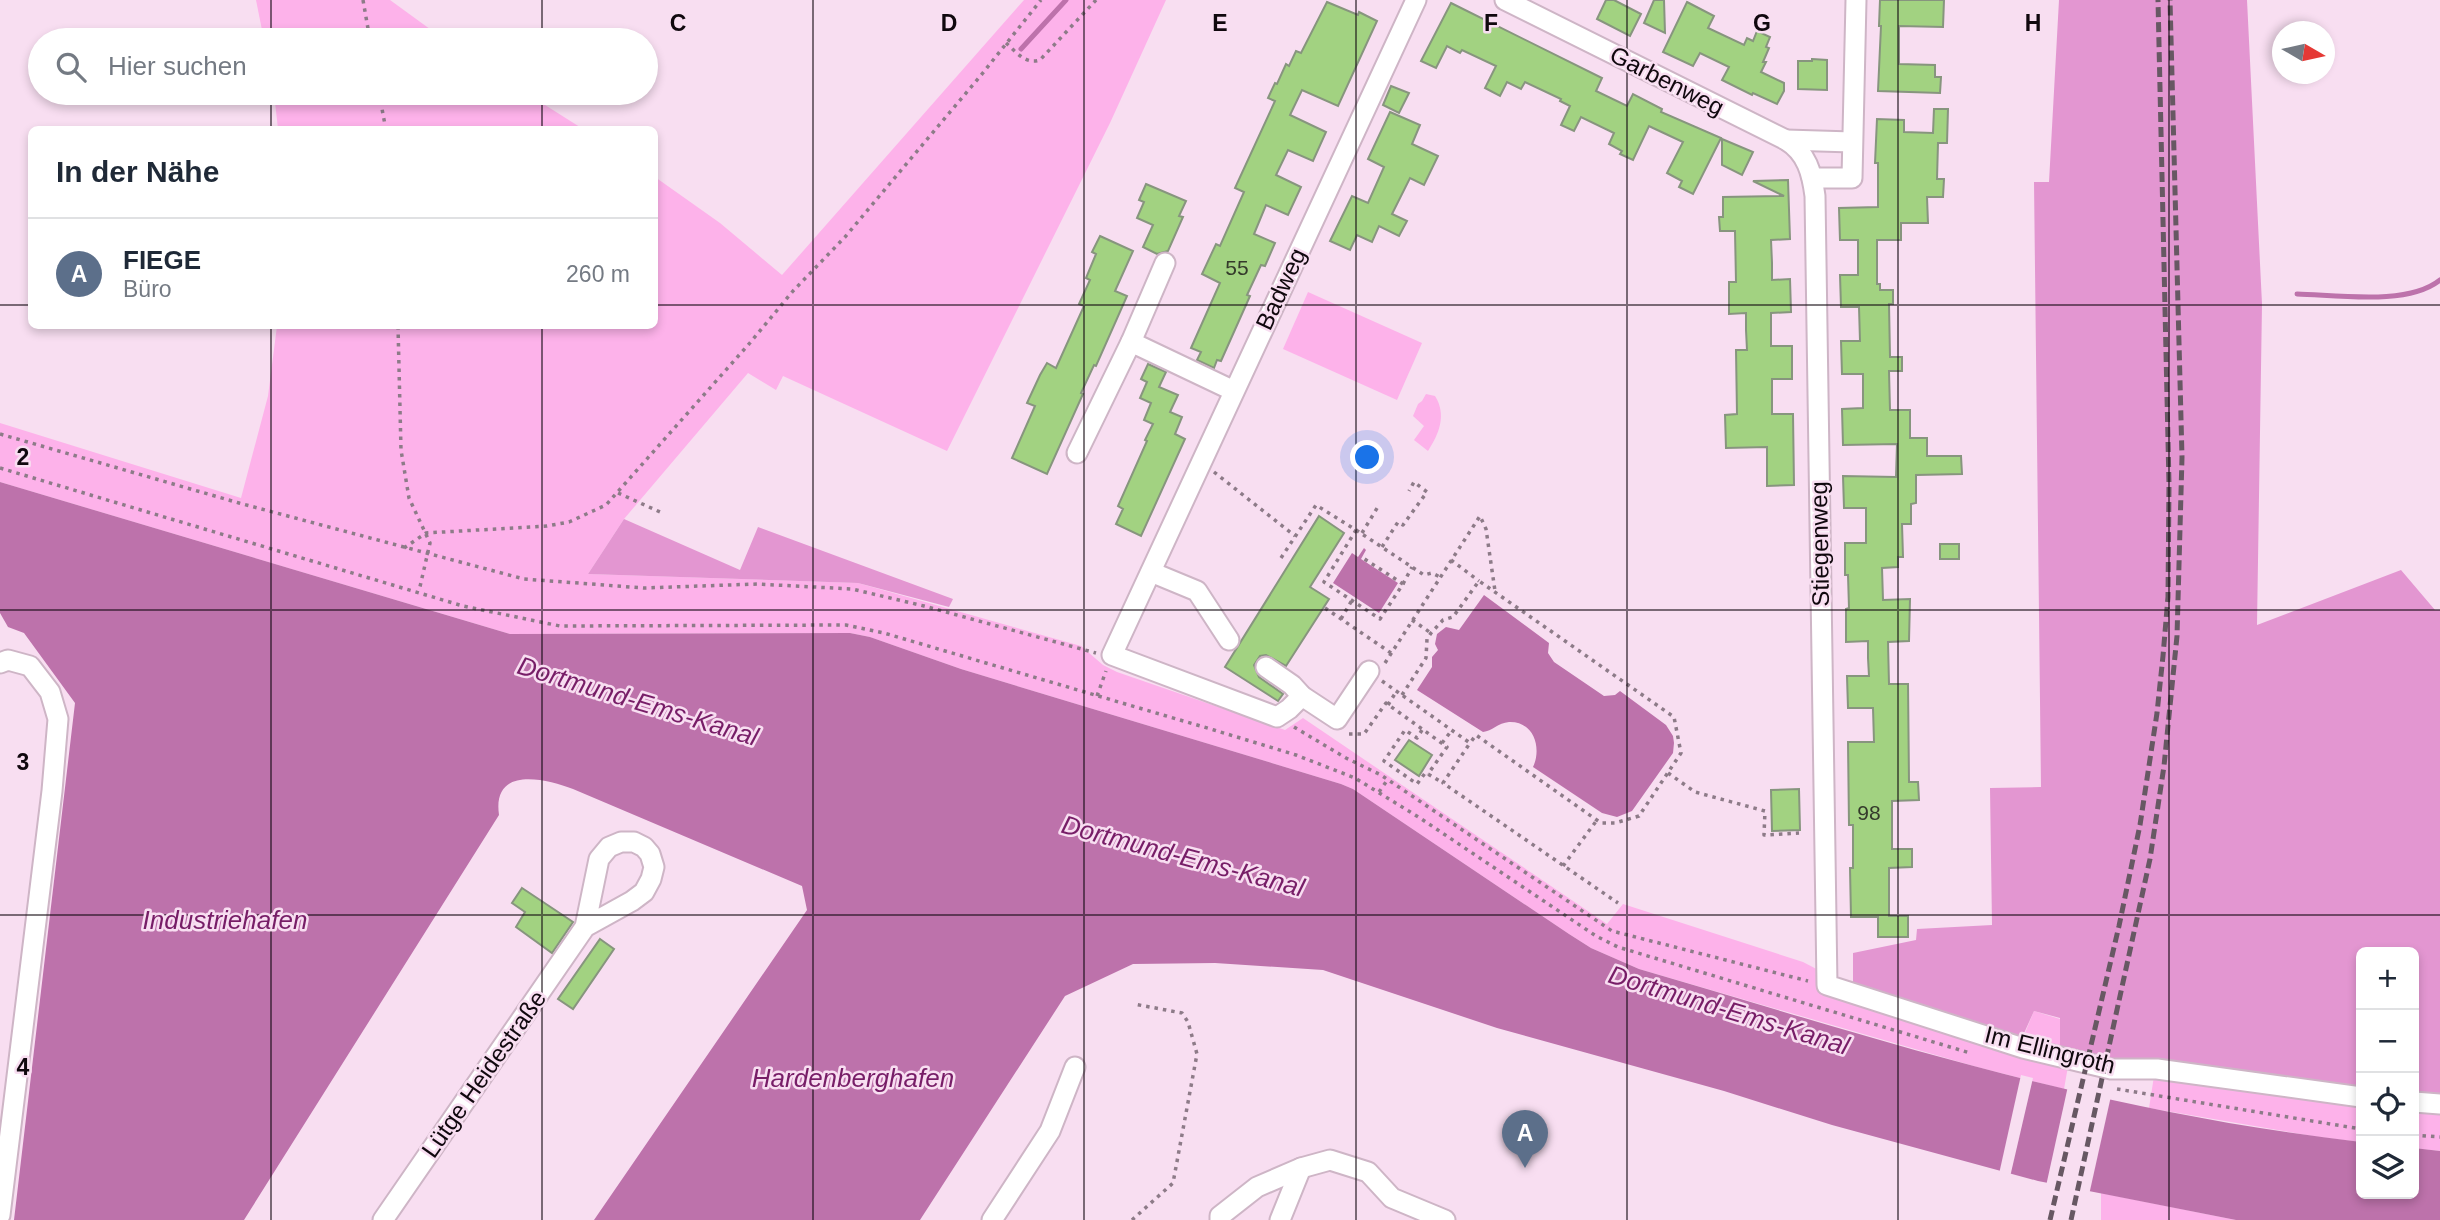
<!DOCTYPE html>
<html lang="de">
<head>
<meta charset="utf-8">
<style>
	body { margin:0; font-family:Helvetica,sans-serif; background:#f2f2f3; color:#1f2937 }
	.controls { position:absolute; right:21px; bottom:21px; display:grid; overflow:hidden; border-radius:10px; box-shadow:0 4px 10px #0003 }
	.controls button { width:63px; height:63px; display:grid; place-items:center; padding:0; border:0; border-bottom:2px solid #e0e1e3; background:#fff; color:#1f2937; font:35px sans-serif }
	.compass { position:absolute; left:2272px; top:21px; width:63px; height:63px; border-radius:50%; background:#fff; box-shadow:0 4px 10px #0003; rotate:99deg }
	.you { position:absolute; left:1368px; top:458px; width:24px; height:24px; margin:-18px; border:5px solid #fff; border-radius:50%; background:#1a73e8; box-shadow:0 0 0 10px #1a73e833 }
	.badge { display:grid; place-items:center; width:46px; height:46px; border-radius:50%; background:#568b25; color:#fff; font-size:23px; font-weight:700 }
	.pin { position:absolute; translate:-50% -58px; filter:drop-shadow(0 2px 4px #0008) }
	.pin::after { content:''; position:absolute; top:37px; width:24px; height:21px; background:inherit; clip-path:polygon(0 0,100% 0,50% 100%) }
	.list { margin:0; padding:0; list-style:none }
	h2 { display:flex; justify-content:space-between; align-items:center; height:91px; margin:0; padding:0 28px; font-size:30px }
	h2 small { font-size:23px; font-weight:400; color:#747a83 }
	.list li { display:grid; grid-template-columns:46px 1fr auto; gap:21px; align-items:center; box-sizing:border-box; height:112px; padding:0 28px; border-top:2px solid #e0e1e3 }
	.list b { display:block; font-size:26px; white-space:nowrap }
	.list p { margin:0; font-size:23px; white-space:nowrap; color:#747a83 }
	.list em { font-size:23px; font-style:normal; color:#747a83 }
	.icon { flex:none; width:38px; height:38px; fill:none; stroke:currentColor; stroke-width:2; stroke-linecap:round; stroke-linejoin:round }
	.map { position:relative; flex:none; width:2440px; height:1220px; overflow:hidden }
	.search { position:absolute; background:#fff; box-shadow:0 4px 10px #0003; left:28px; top:28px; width:630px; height:77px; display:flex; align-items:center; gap:18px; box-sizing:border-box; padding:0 24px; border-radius:38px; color:#747a83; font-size:26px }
	.panel { position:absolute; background:#fff; box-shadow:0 4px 10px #0003; left:28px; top:126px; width:630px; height:203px; border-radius:10px }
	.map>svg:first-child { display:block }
	.green { fill:#fdb2ea }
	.forest { fill:#e396d1 }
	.water { fill:#bd72ab }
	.pier { fill:#f8def1 }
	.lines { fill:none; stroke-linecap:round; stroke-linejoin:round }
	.stream { stroke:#bd72ab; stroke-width:5 }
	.building { fill:#a2d281; stroke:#87957e; stroke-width:2 }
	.minor-casing { stroke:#ceb5c6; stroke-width:23 }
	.path { stroke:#8d7b88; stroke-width:3.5; stroke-dasharray:3.5 5; stroke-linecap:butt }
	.minor { stroke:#fff; stroke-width:19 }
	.rail { stroke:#675863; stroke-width:5; stroke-dasharray:10 5; stroke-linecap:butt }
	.grid { fill:none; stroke:#10080e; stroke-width:2; stroke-opacity:0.55 }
	.labels { text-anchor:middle; stroke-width:5; stroke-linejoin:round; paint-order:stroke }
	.number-label { font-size:21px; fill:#343a2b }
	.street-label { font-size:24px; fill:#10080e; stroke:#f8def1 }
	.water-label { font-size:26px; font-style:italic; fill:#771d67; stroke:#f8def1 }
	.grid-label { font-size:23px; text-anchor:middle; font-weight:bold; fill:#10080e; stroke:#f8def1; stroke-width:5; stroke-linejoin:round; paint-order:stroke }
</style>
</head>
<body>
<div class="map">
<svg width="2440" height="1220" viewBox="0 0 2440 1220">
	<rect width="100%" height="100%" fill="#f8def1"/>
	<g class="green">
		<polygon points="256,0 390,0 445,40 264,40"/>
		<polygon points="1024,0 1166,0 1110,123 947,451 783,376 776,390 748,373 624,519 588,574 858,583 1081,646 1103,665 1117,672 1285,730 1303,718 1607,924 1623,904 1803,962 1853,988 2022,1040 2034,1011 2060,1019 2060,1052 2070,1055 2064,1089 1977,1067 1639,969 1591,948 1569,934 1353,789 1341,784 961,669 870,637 850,633 510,634 0,482 0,423 241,498 268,396 277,326 654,326 655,177 720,223 782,275"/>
		<polygon points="274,93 526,93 583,129 278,129"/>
		<polygon points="1308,292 1422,343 1397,400 1283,349"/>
		<path d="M1426,394L1435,396C1447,415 1439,434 1428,451L1414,440L1424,426L1413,416L1418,404L1422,401Z"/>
		<polygon points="2154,1076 2361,1102 2361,1142 2318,1137 2149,1108"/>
		<polygon points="2414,1108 2440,1110 2440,1151 2414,1148"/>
		<polygon points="2101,1193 2236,1220 2101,1220"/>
	</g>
	<g class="forest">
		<polygon points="2059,0 2247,0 2262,304 2257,625 2401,570 2435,610 2440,610 2440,1103 2414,1103 2414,952 2361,952 2361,1102 2060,1052 2060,1018 2034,1011 2021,1040 1853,988 1853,953 1916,940 1917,929 1992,925 1990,788 2041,787 2034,182 2049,182"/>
		<polygon points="624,519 740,570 758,527 953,599 949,607 858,583 588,574"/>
	</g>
	<g class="water">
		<path d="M0,482L510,634L850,633L870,637L961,669L1341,784L1353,789L1569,934L1591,948L1639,969C1777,1009 1914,1053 2053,1086C2154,1111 2258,1130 2361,1142V1194H2414V1148L2440,1151V1220H2236L2038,1181L1832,1125L1724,1091L1497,1028L1323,970L1215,963L1133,964L1065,996L920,1220H594L807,910L802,886L573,789C544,778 492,766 499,815L244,1220H14L75,703L24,633L8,627L0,613Z"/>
		<polygon points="1364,548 1366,550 1361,559 1398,583 1379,613 1333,583 1352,553 1358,557"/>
		<path d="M1484,595L1549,643L1548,653L1554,662L1604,696L1615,695L1620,691L1666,725L1673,736L1674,743L1673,753L1632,811L1617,817L1602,813L1533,767C1542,748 1534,721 1509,722C1498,723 1492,731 1483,732L1417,690L1432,667V657L1438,650L1435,644L1437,634L1446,627L1459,630Z"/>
	</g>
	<g class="pier">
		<polygon points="2021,1075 2033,1078 2010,1177 1999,1174"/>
		<polygon points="2068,1086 2111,1096 2089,1195 2046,1186"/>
	</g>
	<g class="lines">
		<g class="stream">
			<polyline points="1021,49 1066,0"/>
			<path d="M2297,294C2337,295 2408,306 2440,280"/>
		</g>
	</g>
	<g class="building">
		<polygon points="1606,0 1614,0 1641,14 1630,36 1597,19"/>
		<polygon points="1654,0 1664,0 1665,33 1644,23"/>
		<polygon points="1880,0 1944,0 1943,27 1899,26 1899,64 1935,65 1935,77 1941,77 1940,93 1878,91 1881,26 1879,26"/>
		<polygon points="1327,2 1358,15 1359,12 1377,21 1338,106 1302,90 1290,115 1326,132 1313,161 1288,150 1276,175 1301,187 1288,215 1266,205 1254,234 1275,243 1265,266 1261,265 1247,295 1250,296 1221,361 1217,360 1214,368 1197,360 1201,352 1191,348 1220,283 1202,274 1216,244 1220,246 1244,192 1235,188 1275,101 1268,98 1275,83 1277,84 1286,64 1289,66 1296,51 1301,53"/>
		<polygon points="1687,2 1714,16 1708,28 1744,45 1747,38 1753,41 1757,31 1770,37 1766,47 1769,48 1763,62 1766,62 1761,72 1784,83 1784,91 1777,104 1753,93 1752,95 1722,80 1729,67 1700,53 1693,66 1663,52"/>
		<polygon points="1451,3 1602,78 1596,91 1627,106 1633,94 1662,109 1661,112 1721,138 1693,194 1679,187 1682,181 1667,173 1683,142 1653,128 1649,126 1633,160 1620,154 1622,151 1609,144 1614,133 1581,117 1574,131 1561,125 1570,106 1560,101 1561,99 1525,82 1521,89 1507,82 1500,96 1485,88 1496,66 1462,50 1460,53 1447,46 1436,68 1421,61"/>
		<polygon points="1812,59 1827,60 1827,90 1798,89 1798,61 1812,61"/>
		<polygon points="1391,86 1409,93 1399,113 1383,105"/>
		<polygon points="1934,109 1948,109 1947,143 1938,143 1937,179 1944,179 1943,197 1927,197 1928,223 1901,223 1901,240 1877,240 1877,284 1880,284 1880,290 1893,290 1893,304 1889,304 1890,357 1902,357 1902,371 1889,371 1890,410 1910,410 1910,438 1927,438 1927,456 1961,456 1962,474 1916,475 1916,503 1911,504 1911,524 1902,524 1903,557 1898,557 1898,567 1882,568 1883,600 1910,599 1909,641 1888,642 1889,684 1908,684 1909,782 1918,782 1919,800 1892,801 1892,849 1912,849 1912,867 1889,868 1889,916 1908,916 1908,937 1878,937 1878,917 1851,917 1850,868 1853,868 1853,825 1849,825 1848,742 1874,742 1873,708 1848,708 1847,676 1869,676 1868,658 1868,641 1846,642 1846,609 1849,608 1848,575 1845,575 1845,543 1866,543 1866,508 1844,508 1843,476 1896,477 1897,444 1843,445 1842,409 1863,408 1863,374 1842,374 1841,341 1860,341 1859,307 1841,307 1840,275 1858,275 1858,240 1840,240 1839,208 1878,207 1878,163 1875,163 1877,119 1904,120 1904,132 1933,133"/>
		<polygon points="1390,112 1420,125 1412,144 1438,156 1424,185 1410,178 1392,214 1407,221 1399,236 1379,226 1372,242 1357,235 1350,250 1330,241 1352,196 1368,203 1384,167 1368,159"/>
		<polygon points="1722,139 1753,152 1742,175 1722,165"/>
		<polygon points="1788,180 1790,239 1771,240 1772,263 1772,280 1790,279 1791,312 1771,313 1771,346 1792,346 1792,379 1772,379 1772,414 1793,414 1794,485 1767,486 1767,447 1726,448 1725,415 1737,414 1736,350 1747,350 1746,330 1746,313 1729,314 1729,282 1736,282 1735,231 1720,231 1719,217 1723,217 1723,197 1784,196 1753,181"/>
		<polygon points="1146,184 1186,201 1179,216 1183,217 1168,251 1157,254 1143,247 1153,225 1137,218 1144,202 1139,200"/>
		<polygon points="1100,236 1133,251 1115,291 1127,296 1096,366 1094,365 1081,393 1083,394 1047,474 1012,458 1035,406 1027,403 1040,375 1047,363 1056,368 1084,306 1079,304 1090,280 1086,278 1096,254 1092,252"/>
		<polygon points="1148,364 1166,372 1159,387 1178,395 1170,412 1182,417 1175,434 1185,439 1141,536 1116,524 1123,509 1118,506 1147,441 1145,440 1153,424 1144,420 1151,403 1140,398 1147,382 1141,379"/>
		<polygon points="1319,516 1344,533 1310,587 1329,599 1286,666 1266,655 1260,656 1254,665 1259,677 1283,694 1278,701 1225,667"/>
		<rect x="1940" y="544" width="19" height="15"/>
		<polygon points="1409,740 1432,755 1419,776 1395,760"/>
		<polygon points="1799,789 1800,830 1772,831 1771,790"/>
		<polygon points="522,888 573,922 552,953 516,927 525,912 512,903"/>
		<polygon points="600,939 614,949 573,1009 558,999"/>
	</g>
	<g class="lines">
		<g class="minor-casing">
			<g id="minor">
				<path d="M1505,0L1786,140C1807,153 1812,173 1815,196L1827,985L2023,1048L2111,1069H2157L2361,1097"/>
				<polyline points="1786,140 1852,142"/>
				<polyline points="1812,178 1852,178 1856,0"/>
				<polyline points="1131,342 1165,263"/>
				<polyline points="1077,453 1131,342 1234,391"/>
				<polyline points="1151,572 1197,591 1229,640"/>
				<polyline points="0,663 8,660 30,666 50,692 58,719 52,791 0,1215"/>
				<polyline points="1266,667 1292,685 1302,696 1337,719 1369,671"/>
				<polyline points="1302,696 1289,709 1277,717 1112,655 1416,0"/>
				<polyline points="2414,1102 2440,1104"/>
				<polyline points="383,1220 585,927 599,859 609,847 621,842 634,842 644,847 650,854 654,867 651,879 644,892 632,901 585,927"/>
				<polyline points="992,1220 1050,1131 1075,1067"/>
				<polyline points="1220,1220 1220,1216 1257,1187 1301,1168 1330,1160 1368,1172 1392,1198 1445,1220"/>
				<polyline points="1280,1220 1301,1168"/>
			</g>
		</g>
		<g class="path">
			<polyline points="363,0 370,40"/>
			<path d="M1006,43C1016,52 1026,65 1040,60L1096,0"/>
			<polyline points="379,93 386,130"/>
			<polyline points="398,326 401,450 409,498 430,543 419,591"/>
			<polyline points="0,434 239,503 524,579 644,588 757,584 852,589 924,606 1096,653"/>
			<polyline points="0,468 463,606 560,626 846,625 884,633 1214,730 1296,755 1355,778 1420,818 1596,936 1618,947 1970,1053"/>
			<polyline points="1214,472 1295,536"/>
			<polyline points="618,493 660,512"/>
			<polyline points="1356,530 1424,575 1432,573 1440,577"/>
			<polyline points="1362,533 1379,505"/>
			<polyline points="1382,547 1398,522 1403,525 1427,492 1414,482 1409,491"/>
			<polyline points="404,548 426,533 547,526 569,522 606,505 749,344 793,291 845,237 982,74 1041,0"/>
			<polyline points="1281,558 1316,505 1356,530 1324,582 1380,619 1403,584 1363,558"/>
			<polyline points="1451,560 1479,581"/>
			<polyline points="1403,584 1412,567"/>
			<polyline points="1325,608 1391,653"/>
			<polyline points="1341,619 1352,600"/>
			<polyline points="1412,620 1431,633"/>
			<polyline points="1385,663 1480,516 1486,529 1495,591"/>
			<polyline points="1382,681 1470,743 1443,783 1618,903"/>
			<polyline points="1402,695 1426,658 1427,639 1431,633 1443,620 1453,617 1479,581 1674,717 1681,753 1639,816 1615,823 1601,823 1476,735 1470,743"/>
			<polyline points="1097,696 1106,671"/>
			<polyline points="1388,705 1396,692"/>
			<polyline points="1294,727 1346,758 1381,775 1612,931 1808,981"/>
			<polyline points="1422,730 1417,738 1405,730 1384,761 1417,784 1426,772 1428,774"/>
			<polyline points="1349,734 1364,734 1386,703 1447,747 1428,774 1443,783"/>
			<polyline points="1442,743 1452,730"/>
			<polyline points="1668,773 1695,792 1765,811 1764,835 1799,833"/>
			<polyline points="1379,792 1388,779"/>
			<polyline points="1563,866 1597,820"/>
			<polyline points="2117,1089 2361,1129"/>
			<polyline points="2414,1135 2440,1137"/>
			<polyline points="1132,1220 1173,1183 1197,1054 1188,1022 1182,1013 1134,1004"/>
		</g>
		<use href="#minor" class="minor"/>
		<g class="rail">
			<polyline points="2050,1220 2119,926 2140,825 2157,713 2163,656 2168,597 2169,484 2158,0"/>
			<polyline points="2071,1220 2150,859 2164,766 2177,636 2182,457 2170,0"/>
		</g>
	</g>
	<path class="grid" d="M271,0V40M542,0V40M813,0V1220M1084,0V1220M1356,0V1220M1627,0V1220M1898,0V1220M2169,0V1220M271,93V130M542,93V130M0,305H32M654,305H2440M271,326V1220M542,326V1220M0,610H2440M0,915H2440"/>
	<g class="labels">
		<g class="number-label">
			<text x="1237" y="275">55</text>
			<text x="1869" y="820">98</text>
		</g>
		<g class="street-label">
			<text transform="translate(1667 81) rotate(27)" y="8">Garbenweg</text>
			<text transform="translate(1281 289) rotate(-65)" y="8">Badweg</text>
			<text transform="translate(1820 544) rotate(-91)" y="8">Stiegenweg</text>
			<text transform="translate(2050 1050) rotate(14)" y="8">Im Ellingroth</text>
			<text transform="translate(484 1074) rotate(-55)" y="8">Lütge Heidestraße</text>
		</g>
		<g class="water-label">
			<text transform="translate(638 701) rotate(17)" y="9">Dortmund-Ems-Kanal</text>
			<text transform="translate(1183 856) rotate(15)" y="9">Dortmund-Ems-Kanal</text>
			<text x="225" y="929">Industriehafen</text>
			<text transform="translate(1729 1010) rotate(17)" y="9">Dortmund-Ems-Kanal</text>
			<text x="853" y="1087">Hardenberghafen</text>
		</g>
	</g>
	<g class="grid-label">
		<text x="678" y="31">C</text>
		<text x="949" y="31">D</text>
		<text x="1220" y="31">E</text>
		<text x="1491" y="31">F</text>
		<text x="1762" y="31">G</text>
		<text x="2033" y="31">H</text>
		<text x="23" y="465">2</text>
		<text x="23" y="770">3</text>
		<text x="23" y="1075">4</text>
	</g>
</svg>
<div class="controls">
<button>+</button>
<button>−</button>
<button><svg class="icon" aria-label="locate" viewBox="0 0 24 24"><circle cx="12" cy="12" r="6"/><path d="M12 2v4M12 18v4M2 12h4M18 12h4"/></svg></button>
<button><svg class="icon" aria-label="layers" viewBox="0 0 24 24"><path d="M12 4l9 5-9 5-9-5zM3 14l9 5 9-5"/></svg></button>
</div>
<svg class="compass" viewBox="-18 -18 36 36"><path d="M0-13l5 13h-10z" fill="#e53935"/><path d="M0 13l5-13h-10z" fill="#747a83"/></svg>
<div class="you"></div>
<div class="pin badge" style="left:1525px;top:1168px;background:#5c6f8a">A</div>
<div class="search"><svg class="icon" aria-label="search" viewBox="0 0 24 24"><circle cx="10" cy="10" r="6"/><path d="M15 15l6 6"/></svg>Hier suchen</div>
<section class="panel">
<h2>In der Nähe<small></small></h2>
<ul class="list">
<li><span class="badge" style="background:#5c6f8a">A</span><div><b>FIEGE</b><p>Büro</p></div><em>260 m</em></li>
</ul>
</section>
</div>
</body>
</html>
